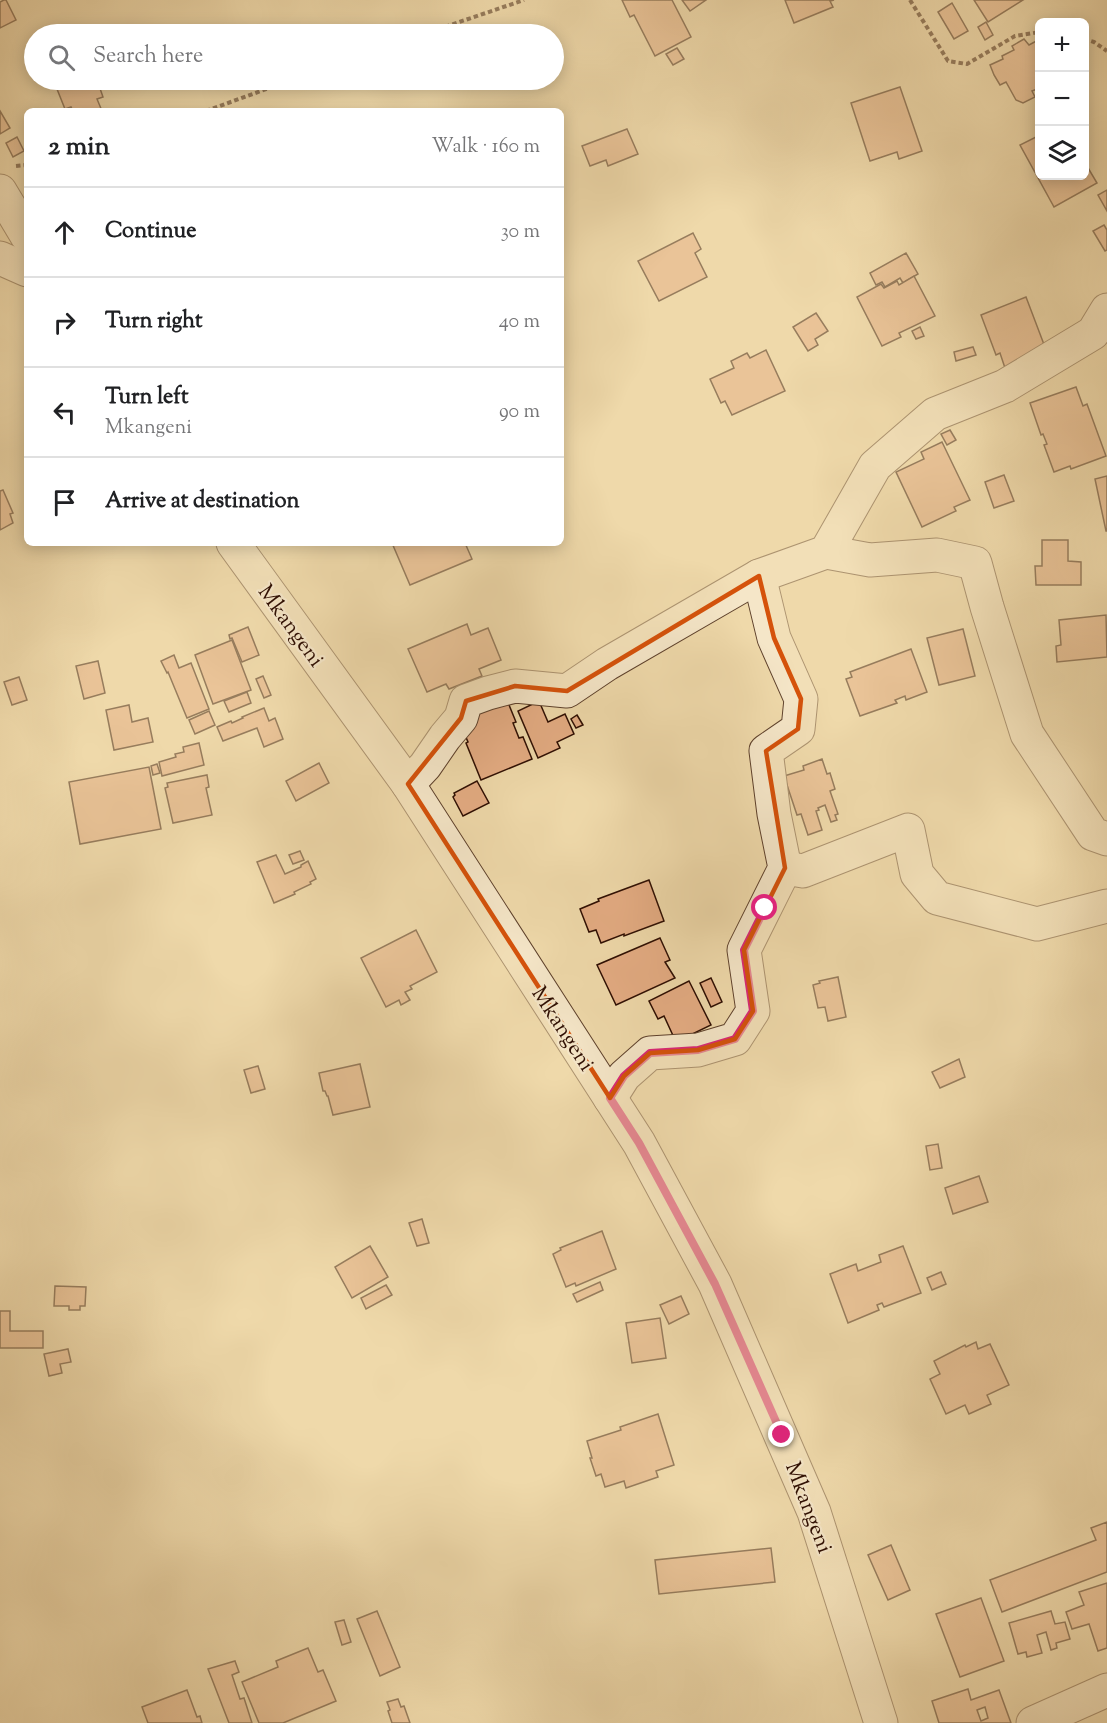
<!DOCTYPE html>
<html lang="en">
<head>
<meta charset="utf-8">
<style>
	body { margin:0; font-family:"Sorts Mill Goudy",serif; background:#f2f2f2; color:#202124 }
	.controls { position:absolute; right:18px; top:18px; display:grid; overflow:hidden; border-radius:9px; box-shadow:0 3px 15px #0003 }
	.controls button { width:54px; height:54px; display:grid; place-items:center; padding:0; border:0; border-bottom:2px solid #e0e0e0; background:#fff; color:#202124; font:30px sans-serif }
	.stop { position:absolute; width:18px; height:18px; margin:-14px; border:4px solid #db2777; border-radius:50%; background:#fff }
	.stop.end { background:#db2777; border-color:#fff; box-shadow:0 2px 6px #0008 }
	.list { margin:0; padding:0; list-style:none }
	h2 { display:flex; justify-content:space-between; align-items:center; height:78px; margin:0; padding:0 24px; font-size:26px }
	h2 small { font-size:20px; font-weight:400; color:#757577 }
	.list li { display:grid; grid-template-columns:39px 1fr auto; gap:18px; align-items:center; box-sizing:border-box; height:90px; padding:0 24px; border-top:2px solid #e0e0e0 }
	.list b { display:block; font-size:22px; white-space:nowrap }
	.list p { margin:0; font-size:20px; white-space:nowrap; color:#757577 }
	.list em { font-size:20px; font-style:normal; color:#757577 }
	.icon { flex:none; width:33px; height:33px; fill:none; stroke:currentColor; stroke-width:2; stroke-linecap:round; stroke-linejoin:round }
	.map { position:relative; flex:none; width:1107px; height:1723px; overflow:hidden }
	.search { position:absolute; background:#fff; box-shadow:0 3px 15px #0003; left:24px; top:24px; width:540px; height:66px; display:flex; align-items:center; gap:15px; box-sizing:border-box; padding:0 21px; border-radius:33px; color:#757577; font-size:22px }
	.panel { position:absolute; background:#fff; box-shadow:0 3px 15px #0003; left:24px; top:108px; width:540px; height:438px; border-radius:9px }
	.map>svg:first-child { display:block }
	.building { fill:#e4ac83; stroke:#2e0e02; stroke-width:1.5; fill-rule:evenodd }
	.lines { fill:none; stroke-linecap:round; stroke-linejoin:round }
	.minor-casing { stroke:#5e412c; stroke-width:35 }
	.path { stroke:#2e0e02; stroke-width:4; stroke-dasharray:4.5 3; stroke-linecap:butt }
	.minor { stroke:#f5e6c8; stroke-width:33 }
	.route { stroke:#db2777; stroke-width:8 }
	.marked { fill:none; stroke:#d5520b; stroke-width:4.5; stroke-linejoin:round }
	.labels { text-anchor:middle; stroke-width:4.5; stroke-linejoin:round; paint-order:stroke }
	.street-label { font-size:22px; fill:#2e0e02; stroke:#f5e6c8 }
</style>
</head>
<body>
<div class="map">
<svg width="1107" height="1723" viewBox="0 0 1107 1723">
	<rect width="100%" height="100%" fill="#efd9aa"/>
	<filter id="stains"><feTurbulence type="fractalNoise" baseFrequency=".00333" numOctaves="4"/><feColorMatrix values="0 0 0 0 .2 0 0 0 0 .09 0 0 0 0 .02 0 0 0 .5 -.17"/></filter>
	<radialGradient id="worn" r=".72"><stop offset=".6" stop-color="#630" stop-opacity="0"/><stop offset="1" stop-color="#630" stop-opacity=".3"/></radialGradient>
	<g class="building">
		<polygon points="4,0 6,0 16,20 0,28 0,2"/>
		<polygon points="622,0 672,0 691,37 655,56 634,15 630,17"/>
		<polygon points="682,0 706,0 690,11"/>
		<polygon points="785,0 834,0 830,1 833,7 794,23"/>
		<polygon points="974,0 1023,0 988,22"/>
		<polygon points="952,3 968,31 954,39 938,12"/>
		<polygon points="986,22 993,35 985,40 978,27"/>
		<polygon points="52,27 55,34 37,34"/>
		<polygon points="1024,39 1029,45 1040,39 1040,88 1032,91 1035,97 1023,103 1016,100 1006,82 1000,85 994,75 990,65 1003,59 1002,56 1014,50 1012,46"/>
		<polygon points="677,48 684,59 673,65 666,54"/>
		<polygon points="60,80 97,80 103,97 97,99 102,111 73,111 71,107 65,109 57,89 62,86"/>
		<polygon points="900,87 922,151 899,159 897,152 870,161 851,103"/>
		<polygon points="0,111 10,128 0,134"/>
		<polygon points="627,129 638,154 608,166 606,160 590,166 582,146"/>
		<polygon points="1040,135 1040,176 1084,176 1084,161 1097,183 1054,207 1020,145"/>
		<polygon points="17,137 24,151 13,157 6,143"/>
		<polygon points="1107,190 1107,211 1098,195"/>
		<polygon points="1104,225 1107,230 1107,250 1105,251 1093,231"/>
		<polygon points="693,233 701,249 695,253 707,277 659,301 638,261"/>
		<polygon points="906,253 918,274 903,283 900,278 885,287 882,282 876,285 870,273"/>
		<polygon points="914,276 935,316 899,333 901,337 882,346 857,297 881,284 884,288 897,281 899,285"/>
		<polygon points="1026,297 1048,355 1006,371 1000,353 996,355 981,315"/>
		<polygon points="816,313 828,331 815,339 818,345 808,351 793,327"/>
		<polygon points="920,327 924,336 916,339 912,331"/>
		<polygon points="973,347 976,355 956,361 954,352"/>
		<polygon points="766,350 785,391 732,415 725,401 721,403 710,379 734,368 731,361 747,353 750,358"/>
		<polygon points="1076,387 1083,406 1087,404 1106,456 1071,469 1070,466 1054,472 1044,445 1047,444 1043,434 1041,435 1030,403"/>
		<polygon points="950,430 956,440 947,445 941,434"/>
		<polygon points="942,442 970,500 954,507 956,511 922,527 896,472 924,459 921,452"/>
		<polygon points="1004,475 1014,501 994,508 985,482"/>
		<polygon points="1107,476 1107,531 1106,531 1095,479"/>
		<polygon points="3,490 13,513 10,514 13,523 0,530 0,491"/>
		<polygon points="1042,540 1068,540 1068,561 1081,562 1081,585 1036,585 1035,566 1042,566"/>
		<polygon points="392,543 465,543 472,559 410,585"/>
		<polygon points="1106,615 1107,657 1057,662 1056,646 1061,645 1059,620"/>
		<polygon points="467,624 471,635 488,628 501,660 479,669 482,676 449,689 446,684 427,692 408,649"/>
		<polygon points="248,627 259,655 242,662 232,638 230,639 229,635"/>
		<polygon points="963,629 975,676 939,685 927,638"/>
		<polygon points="232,640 251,690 213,704 195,655"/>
		<polygon points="911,649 927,692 906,700 905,696 895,700 897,703 860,716 846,679 852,677 850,672"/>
		<polygon points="174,655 179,668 191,663 209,709 187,718 168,672 167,673 161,661"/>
		<polygon points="98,661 105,693 84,699 76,666"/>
		<polygon points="263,676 271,695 264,698 256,679"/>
		<polygon points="19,677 27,700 12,705 4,682"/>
		<polygon points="247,692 251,703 229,712 224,701"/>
		<polygon points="507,700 516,722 513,723 519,738 523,737 532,759 481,780 466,743 468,742 461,726 472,715"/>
		<polygon points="539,701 548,722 565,714 574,734 557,742 560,748 538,758 518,711"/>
		<polygon points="129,705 132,722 148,718 153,742 114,750 106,710"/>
		<polygon points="264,708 269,721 275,718 283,739 264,747 257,728 223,741 217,727 231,721 232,723 243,718 242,717"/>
		<polygon points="209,711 215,725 195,734 189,720"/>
		<polygon points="577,715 583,725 576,728 571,719"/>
		<polygon points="199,743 204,765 162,776 159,762 176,757 175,754 184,752 183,747"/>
		<polygon points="822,759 827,774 830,773 835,789 830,791 838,814 835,815 837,820 831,822 825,805 818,808 819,810 816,811 822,830 808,835 801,814 797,815 784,776 804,770 803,766"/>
		<polygon points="319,763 329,783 296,801 286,781"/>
		<polygon points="157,764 160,773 153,775 151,766"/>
		<polygon points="149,767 161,829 80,844 69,782"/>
		<polygon points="207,775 209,787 206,788 212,815 173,823 165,788 168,787 167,783"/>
		<polygon points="477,781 489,803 463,816 453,797 455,795 454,793"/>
		<polygon points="300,851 304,860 293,864 289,855"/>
		<polygon points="276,855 285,874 301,867 301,865 308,861 316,879 310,882 311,884 294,892 295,894 274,903 257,862"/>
		<polygon points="649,880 664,921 624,936 624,934 601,943 596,930 589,932 580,909 599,901 598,899"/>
		<polygon points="416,930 437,972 410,986 412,989 405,992 410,1000 401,1005 399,1000 386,1007 361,958"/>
		<polygon points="660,938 670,960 665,962 675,978 616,1005 597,965"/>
		<polygon points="838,977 846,1017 828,1021 825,1007 818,1008 813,985 820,983 819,981"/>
		<polygon points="711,978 722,1002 711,1007 700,983"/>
		<polygon points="689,981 711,1025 676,1042 664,1016 658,1019 649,1001"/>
		<polygon points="959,1059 965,1077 940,1088 932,1072"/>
		<polygon points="360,1064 370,1107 333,1115 328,1096 327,1096 325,1091 323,1091 319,1073"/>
		<polygon points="258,1066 265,1089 251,1093 244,1070"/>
		<polygon points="938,1144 942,1168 930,1170 926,1146"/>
		<polygon points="979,1176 988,1202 953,1214 945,1188"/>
		<polygon points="422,1219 429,1243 417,1246 409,1223"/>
		<polygon points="602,1231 616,1269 576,1286 575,1283 566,1287 553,1254 561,1250 560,1248"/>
		<polygon points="370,1246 388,1277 352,1298 335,1267"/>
		<polygon points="903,1246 921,1293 884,1307 882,1303 877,1305 879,1310 848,1323 830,1274 856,1264 858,1271 881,1262 879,1255"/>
		<polygon points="941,1272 946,1284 932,1290 927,1278"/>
		<polygon points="600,1282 603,1290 577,1302 573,1294"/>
		<polygon points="386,1285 392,1295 366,1309 361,1298"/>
		<polygon points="55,1286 86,1287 85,1306 80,1306 80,1310 69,1310 69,1306 54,1306"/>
		<polygon points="681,1296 689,1314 669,1324 660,1305"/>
		<polygon points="0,1311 10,1311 10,1331 43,1331 43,1348 0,1348"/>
		<polygon points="660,1318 666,1358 632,1363 626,1323"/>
		<polygon points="976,1342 978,1349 990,1344 1009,1385 987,1395 991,1404 969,1414 965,1405 946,1414 930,1379 940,1374 934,1361 965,1345 966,1347"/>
		<polygon points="68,1349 71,1362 60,1364 62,1373 49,1376 44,1354"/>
		<polygon points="658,1414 674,1465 656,1471 658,1477 626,1488 624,1481 605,1487 601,1474 596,1476 590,1458 592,1458 587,1441 621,1430 620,1427"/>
		<polygon points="1107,1522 1107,1572 1002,1612 990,1580 1096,1540 1091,1528"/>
		<polygon points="891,1545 910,1590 888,1600 868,1555"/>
		<polygon points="771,1548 775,1582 659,1594 655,1560"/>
		<polygon points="1107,1583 1107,1648 1098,1651 1089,1624 1072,1629 1066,1612 1084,1605 1079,1592"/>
		<polygon points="981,1598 1004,1661 960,1677 936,1614"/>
		<polygon points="377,1611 400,1667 380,1676 357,1619"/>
		<polygon points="1051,1611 1055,1624 1065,1622 1070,1639 1056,1643 1057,1648 1051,1650 1046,1632 1037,1635 1042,1653 1027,1657 1026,1652 1018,1654 1009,1623"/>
		<polygon points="344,1620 351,1642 342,1645 335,1622"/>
		<polygon points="308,1648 318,1672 323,1670 336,1701 283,1723 259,1723 242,1682 278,1667 276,1661"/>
		<polygon points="235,1661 239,1672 232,1675 240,1699 244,1698 252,1723 229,1723 208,1669"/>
		<path d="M968,1689L971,1700L999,1690L1011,1723H939L932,1701ZM985,1707L988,1718L981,1721L977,1710Z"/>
		<polygon points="187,1690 197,1717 200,1716 202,1723 148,1723 142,1707"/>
		<polygon points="398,1699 401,1707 404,1706 410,1723 392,1723 388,1711 390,1710 387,1702"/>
	</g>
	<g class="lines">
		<g class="minor-casing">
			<g id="minor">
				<polyline points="0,191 27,236"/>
				<polyline points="0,258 27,270"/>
				<polyline points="233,543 408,784 639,1143 715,1284 814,1512 881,1723"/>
				<polyline points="826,552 870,560 937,555 975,563 987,607 1027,734 1093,834 1107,839"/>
				<polyline points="408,784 425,766 445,737 461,718 466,701 488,693 515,686 567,691 607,664 759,576 826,552 875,466 935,414 1005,386 1093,333 1107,310"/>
				<polyline points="785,868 803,871 908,830 917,874 937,898 1037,924 1107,906"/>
				<polyline points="610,1098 624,1076 650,1053 698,1050 735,1039 753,1011 744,950 785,868 774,814 766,751 798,729 801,699 774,638 759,576"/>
				<polyline points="1033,1723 1107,1690"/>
			</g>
		</g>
		<g class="path">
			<polyline points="910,0 948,61 967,64 1015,36 1040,32"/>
			<polyline points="424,34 524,0"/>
			<polyline points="1084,39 1094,42 1107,51"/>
			<polyline points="206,111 291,80"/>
			<polyline points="16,166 27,165"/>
		</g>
		<use href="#minor" class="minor"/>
	</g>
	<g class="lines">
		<polyline class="route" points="765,908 744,950 753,1011 735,1039 698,1050 650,1053 624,1076 610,1098 639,1143 715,1284 782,1435"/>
	</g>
	<path d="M0 0H1107V1723H0ZM759,576L774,638L801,699L798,729L766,751L785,868L744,950L753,1011L735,1039L698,1050L650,1053L624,1076L610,1098L408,784L461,718L466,701L515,686L567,691Z" fill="#efd9aa" fill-opacity=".55" fill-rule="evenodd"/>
	<path class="marked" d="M759,576L774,638L801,699L798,729L766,751L785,868L744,950L753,1011L735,1039L698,1050L650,1053L624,1076L610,1098L408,784L461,718L466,701L515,686L567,691Z"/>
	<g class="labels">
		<g class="street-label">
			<text transform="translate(292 625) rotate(54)" y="8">Mkangeni</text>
			<text transform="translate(564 1028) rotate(57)" y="8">Mkangeni</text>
			<text transform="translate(810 1507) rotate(69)" y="8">Mkangeni</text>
		</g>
	</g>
	<rect width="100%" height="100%" filter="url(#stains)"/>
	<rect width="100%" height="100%" fill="url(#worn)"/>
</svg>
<div class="controls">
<button>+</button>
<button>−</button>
<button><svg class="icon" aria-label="layers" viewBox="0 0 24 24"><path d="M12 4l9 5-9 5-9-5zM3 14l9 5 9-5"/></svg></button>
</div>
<div class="stop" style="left:765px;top:908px"></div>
<div class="stop end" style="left:782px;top:1435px"></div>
<div class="search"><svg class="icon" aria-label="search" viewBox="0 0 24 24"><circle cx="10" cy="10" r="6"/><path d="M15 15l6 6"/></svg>Search here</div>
<section class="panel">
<h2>2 min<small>Walk · 160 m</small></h2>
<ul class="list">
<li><svg class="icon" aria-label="ahead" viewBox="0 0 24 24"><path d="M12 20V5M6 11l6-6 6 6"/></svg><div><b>Continue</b></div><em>30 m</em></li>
<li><svg class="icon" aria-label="right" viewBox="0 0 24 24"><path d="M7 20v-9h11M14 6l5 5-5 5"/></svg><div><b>Turn right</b></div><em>40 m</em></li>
<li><svg class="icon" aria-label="left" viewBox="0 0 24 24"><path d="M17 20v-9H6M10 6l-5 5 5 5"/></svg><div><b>Turn left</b><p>Mkangeni</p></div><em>90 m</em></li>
<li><svg class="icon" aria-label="arrive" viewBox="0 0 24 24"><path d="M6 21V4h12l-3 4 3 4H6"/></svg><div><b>Arrive at destination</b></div></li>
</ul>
</section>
</div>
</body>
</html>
